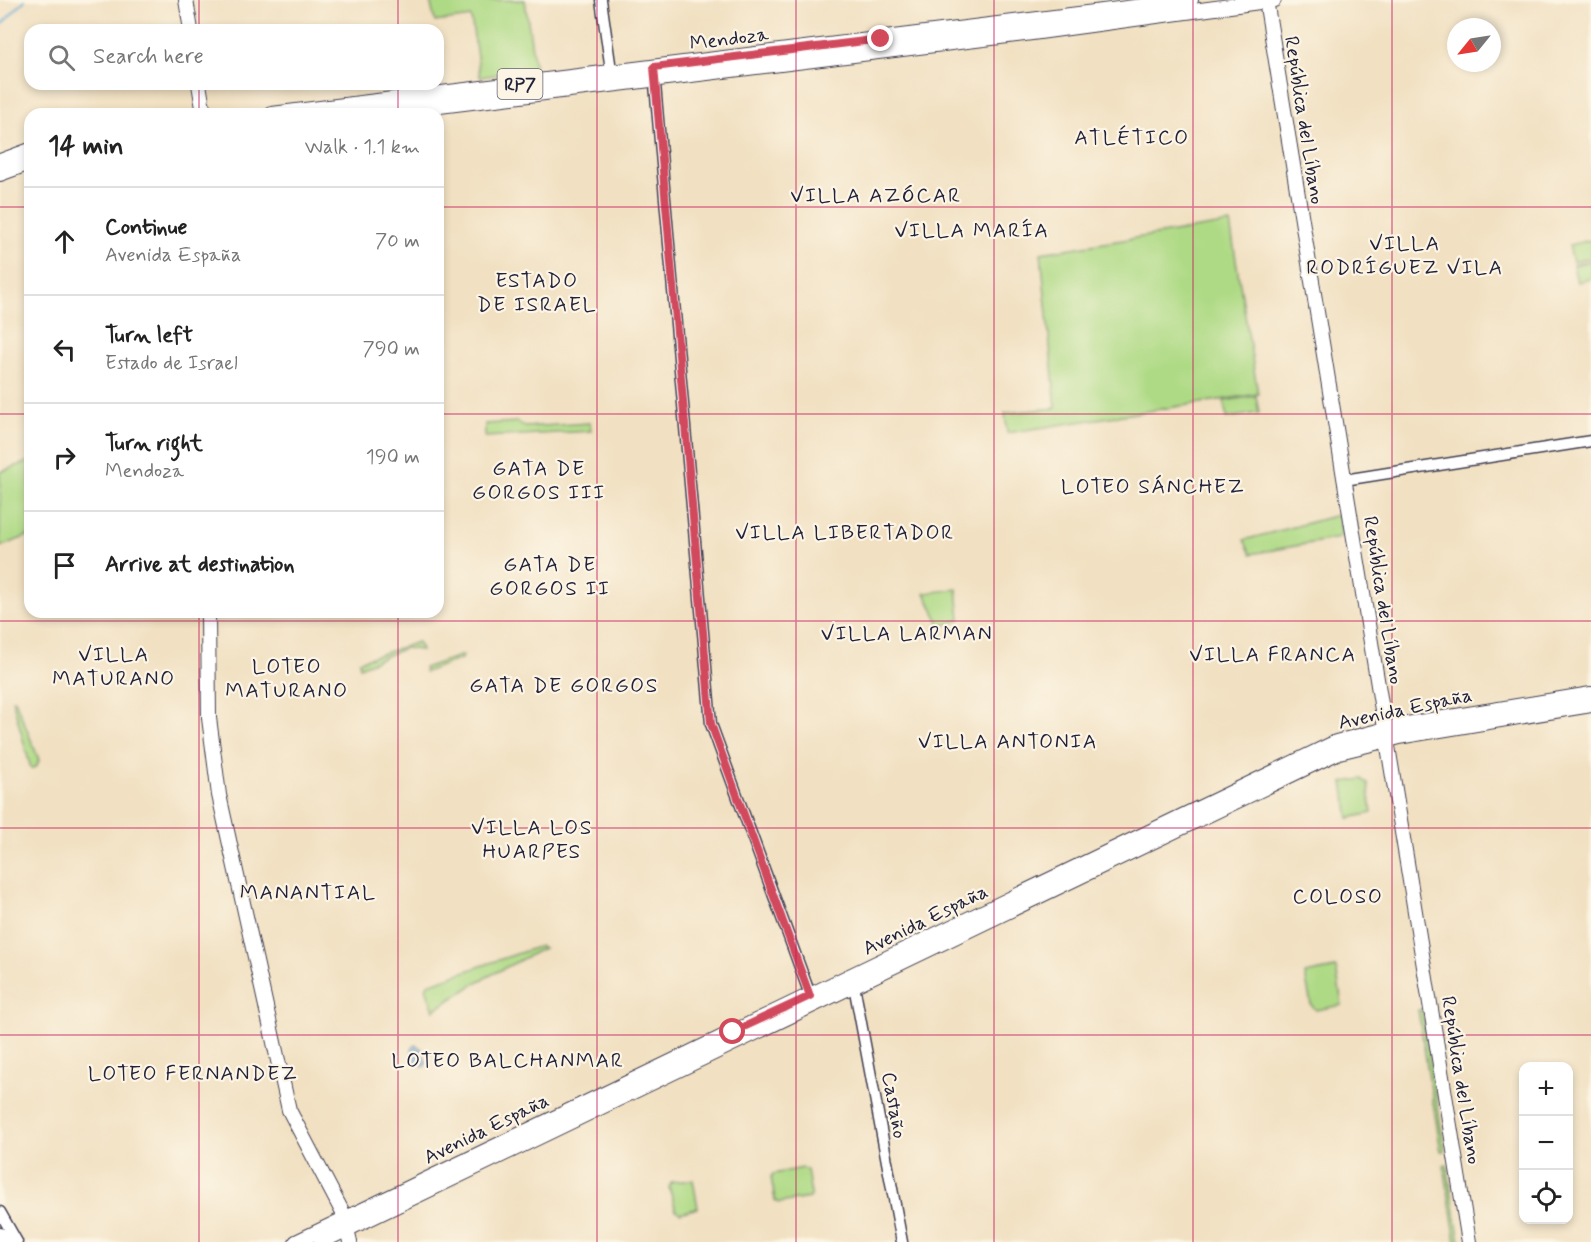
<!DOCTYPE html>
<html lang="en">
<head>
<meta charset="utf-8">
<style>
	body { margin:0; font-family:Mynerve,sans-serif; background:#f6f6f6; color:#222 }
	.controls { position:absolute; right:18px; bottom:18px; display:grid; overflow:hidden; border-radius:12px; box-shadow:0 3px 9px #0003 }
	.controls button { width:54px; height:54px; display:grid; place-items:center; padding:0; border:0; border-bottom:2px solid #e0e0e0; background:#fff; color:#222; font:30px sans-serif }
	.compass { position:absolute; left:1447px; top:18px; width:54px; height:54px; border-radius:50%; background:#fff; box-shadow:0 3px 9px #0003; rotate:240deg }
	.stop { position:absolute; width:18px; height:18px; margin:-14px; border:4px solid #d1495b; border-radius:50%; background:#fff }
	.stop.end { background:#d1495b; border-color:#fff; box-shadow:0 2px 6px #0008 }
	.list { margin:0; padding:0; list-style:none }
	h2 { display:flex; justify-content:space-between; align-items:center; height:78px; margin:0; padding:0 24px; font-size:26px }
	h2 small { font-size:20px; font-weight:400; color:#767676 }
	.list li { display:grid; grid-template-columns:39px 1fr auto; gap:18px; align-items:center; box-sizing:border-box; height:108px; padding:0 24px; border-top:2px solid #e0e0e0 }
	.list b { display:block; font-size:22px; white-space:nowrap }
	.list p { margin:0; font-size:20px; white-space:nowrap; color:#767676 }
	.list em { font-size:20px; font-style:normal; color:#767676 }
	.icon { flex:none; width:33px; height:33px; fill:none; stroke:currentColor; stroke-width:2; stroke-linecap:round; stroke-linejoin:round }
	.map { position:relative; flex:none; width:1591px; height:1242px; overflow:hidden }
	.search { position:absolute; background:#fff; box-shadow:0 3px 9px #0003; left:24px; top:24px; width:420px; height:66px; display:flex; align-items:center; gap:15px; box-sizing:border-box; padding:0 21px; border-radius:18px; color:#767676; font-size:22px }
	.panel { position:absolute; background:#fff; box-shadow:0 3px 9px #0003; left:24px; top:108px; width:420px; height:510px; border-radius:18px }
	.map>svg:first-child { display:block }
	.green { fill:#afda85; stroke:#687e60; stroke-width:1.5 }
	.water { fill:#5da5d3; stroke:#406487; stroke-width:1.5 }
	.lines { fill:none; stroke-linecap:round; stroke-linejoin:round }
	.stream { stroke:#5da5d3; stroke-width:2 }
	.minor-casing { stroke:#413e4f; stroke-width:13 }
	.major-casing { stroke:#413e4f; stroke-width:16 }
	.highway-casing { stroke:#413e4f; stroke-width:19 }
	.minor { stroke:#fff; stroke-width:10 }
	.major { stroke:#fff; stroke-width:14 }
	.highway { stroke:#fff; stroke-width:16 }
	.route { stroke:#d1495b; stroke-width:8 }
	.grid { fill:none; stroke:#c2185b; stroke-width:1.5; stroke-opacity:0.55 }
	.labels { text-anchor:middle; stroke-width:4.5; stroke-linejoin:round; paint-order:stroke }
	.shield { fill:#fcf5e5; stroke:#63616e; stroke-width:1.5 }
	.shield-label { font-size:18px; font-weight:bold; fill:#22223b }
	.street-label { font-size:20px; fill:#22223b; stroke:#fcf5e5 }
	.neighbourhood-label { font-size:21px; letter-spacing:1.5px; fill:#22223b; stroke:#fcf5e5 }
</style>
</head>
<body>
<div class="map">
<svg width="1591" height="1242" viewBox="0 0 1591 1242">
	<rect width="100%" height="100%" fill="#fcf5e5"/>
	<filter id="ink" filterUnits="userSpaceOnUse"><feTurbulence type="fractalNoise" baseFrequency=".0167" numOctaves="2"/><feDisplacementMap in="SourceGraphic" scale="12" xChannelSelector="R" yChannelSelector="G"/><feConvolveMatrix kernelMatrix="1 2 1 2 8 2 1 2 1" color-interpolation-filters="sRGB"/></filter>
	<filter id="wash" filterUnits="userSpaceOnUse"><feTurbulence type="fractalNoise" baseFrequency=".008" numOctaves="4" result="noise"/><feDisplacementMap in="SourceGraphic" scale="24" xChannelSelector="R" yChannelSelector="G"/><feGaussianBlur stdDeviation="1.35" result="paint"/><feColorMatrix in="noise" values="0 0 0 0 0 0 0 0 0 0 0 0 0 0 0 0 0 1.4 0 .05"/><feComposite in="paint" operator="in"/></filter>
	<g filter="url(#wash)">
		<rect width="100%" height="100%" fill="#f1e0c1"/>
		<g class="green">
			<polygon points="430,0 525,0 535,70 480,77 471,17 435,22"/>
			<polygon points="1230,223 1258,394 1007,433 1005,413 1056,408 1041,253"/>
			<polygon points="1591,240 1591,258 1573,262 1569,245"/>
			<polygon points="1591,261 1591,279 1577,282 1573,265"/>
			<polygon points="1256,396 1259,413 1227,418 1224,401"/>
			<polygon points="518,422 525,427 590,423 591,431 485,437 485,424"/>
			<polygon points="30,461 30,535 0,547 0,472"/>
			<polygon points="1338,515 1341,534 1339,538 1251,554 1244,540"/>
			<polygon points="957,589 960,620 941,626 925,593"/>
			<polygon points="418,642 421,650 405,648 360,667 359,661"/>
			<polygon points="463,655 461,659 425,672 424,668"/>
			<polygon points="12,699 15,700 39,760 37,766 31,769"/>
			<polygon points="1362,779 1368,784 1372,813 1349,818 1343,782"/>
			<polygon points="540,946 544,948 479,981 434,1010 426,988 428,984"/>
			<polygon points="1336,968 1342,1005 1316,1010 1311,1005 1305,974"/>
			<polygon points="1422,1009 1445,1151 1441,1151 1418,1010"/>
			<polygon points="1447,1164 1460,1242 1456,1242 1444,1165"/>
			<polygon points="803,1168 807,1170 811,1194 809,1198 779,1203 775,1200 771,1177 773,1174"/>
			<polygon points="693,1180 698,1208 680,1213 676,1210 669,1187 672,1182"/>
		</g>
		<polygon class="water" points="415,1045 421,1048 427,1063 424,1067 413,1060 412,1049"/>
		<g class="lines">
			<polyline class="stream" points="0,26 25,0"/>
		</g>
	</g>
	<g filter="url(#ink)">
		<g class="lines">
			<g class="minor-casing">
				<g id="minor">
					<polyline points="601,0 612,77"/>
					<polyline points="654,73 711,724 812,1000"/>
					<polyline points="1344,480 1591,441"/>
					<polyline points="853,980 902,1242"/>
					<polyline points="0,1212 17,1242"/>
				</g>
			</g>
			<g class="major-casing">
				<g id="major">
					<polyline points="186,0 191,30"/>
					<polyline points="1266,0 1469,1242"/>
					<polyline points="199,84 204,114"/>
					<polyline points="272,114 1191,0"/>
					<polyline points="375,114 1032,33 1274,0"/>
					<polyline points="0,161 30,150"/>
					<polyline points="0,174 30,163"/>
					<polyline points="208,612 209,718 219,795 289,1110 344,1215 350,1242"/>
					<polyline points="296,1242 1336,742 1401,725 1591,694"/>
					<polyline points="321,1242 1339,752 1404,736 1591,705"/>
				</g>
			</g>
			<g class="highway-casing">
				<polyline id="highway" points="0,1236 5,1242"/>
			</g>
			<use href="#minor" class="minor"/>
			<use href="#major" class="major"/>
			<use href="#highway" class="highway"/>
		</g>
	</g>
	<g class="lines" filter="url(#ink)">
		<polyline class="route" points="733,1032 810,996 711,724 654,67 881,39"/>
	</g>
	<path class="grid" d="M199,0V30M398,0V30M597,0V1242M796,0V1242M994,0V1242M1193,0V1242M1392,0V1242M199,84V114M398,84V114M0,207H30M438,207H1591M0,414H30M438,414H1591M199,612V1242M398,612V1242M0,621H1591M0,828H1591M0,1035H1591"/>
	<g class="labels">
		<rect class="shield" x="497.5" y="69" width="45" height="30" rx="4.5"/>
		<g class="shield-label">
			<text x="520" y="90">RP7</text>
		</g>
		<g class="street-label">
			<text transform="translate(729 38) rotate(-7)" y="7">Mendoza</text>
			<text transform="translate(1305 120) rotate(81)" y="7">República del Líbano</text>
			<text transform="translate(1384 600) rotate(81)" y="7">República del Líbano</text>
			<text transform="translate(1405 708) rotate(-12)" y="7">Avenida España</text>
			<text transform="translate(925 919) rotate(-26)" y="7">Avenida España</text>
			<text transform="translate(1462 1080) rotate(81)" y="7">República del Líbano</text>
			<text transform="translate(895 1105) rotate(80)" y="7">Castaño</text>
			<text transform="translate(486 1128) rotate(-26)" y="7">Avenida España</text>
		</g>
		<g class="neighbourhood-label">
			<text x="1132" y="144">ATLÉTICO</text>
			<text x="876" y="202">VILLA AZÓCAR</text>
			<text x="972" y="237">VILLA MARÍA</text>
			<text x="1405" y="250">VILLA<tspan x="1405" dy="24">RODRÍGUEZ VILA</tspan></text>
			<text x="537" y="287">ESTADO<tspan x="537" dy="24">DE ISRAEL</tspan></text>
			<text x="539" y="475">GATA DE<tspan x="539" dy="24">GORGOS III</tspan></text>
			<text x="1153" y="493">LOTEO SÁNCHEZ</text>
			<text x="845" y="539">VILLA LIBERTADOR</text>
			<text x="550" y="571">GATA DE<tspan x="550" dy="24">GORGOS II</tspan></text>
			<text x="907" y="640">VILLA LARMAN</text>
			<text x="114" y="661">VILLA<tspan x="114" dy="24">MATURANO</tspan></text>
			<text x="1273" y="661">VILLA FRANCA</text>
			<text x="287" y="673">LOTEO<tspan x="287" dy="24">MATURANO</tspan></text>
			<text x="564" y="692">GATA DE GORGOS</text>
			<text x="1008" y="748">VILLA ANTONIA</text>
			<text x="532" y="834">VILLA LOS<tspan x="532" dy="24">HUARPES</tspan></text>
			<text x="308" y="899">MANANTIAL</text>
			<text x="1338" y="903">COLOSO</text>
			<text x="508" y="1067">LOTEO BALCHANMAR</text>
			<text x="193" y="1080">LOTEO FERNANDEZ</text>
		</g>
	</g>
</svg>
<div class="controls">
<button>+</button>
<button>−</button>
<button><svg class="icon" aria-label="locate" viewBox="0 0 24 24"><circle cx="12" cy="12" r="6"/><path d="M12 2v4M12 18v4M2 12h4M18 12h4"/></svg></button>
</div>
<svg class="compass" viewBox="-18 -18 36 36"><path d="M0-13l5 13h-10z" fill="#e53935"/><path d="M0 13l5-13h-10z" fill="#767676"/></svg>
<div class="stop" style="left:733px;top:1032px"></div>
<div class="stop end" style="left:881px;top:39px"></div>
<div class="search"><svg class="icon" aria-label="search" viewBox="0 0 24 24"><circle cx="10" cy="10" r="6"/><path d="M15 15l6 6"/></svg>Search here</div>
<section class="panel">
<h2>14 min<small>Walk · 1.1 km</small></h2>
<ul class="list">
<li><svg class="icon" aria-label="ahead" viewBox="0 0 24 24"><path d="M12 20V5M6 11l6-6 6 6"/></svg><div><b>Continue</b><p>Avenida España</p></div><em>70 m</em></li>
<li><svg class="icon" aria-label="left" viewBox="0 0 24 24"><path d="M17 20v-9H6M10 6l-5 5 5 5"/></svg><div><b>Turn left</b><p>Estado de Israel</p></div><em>790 m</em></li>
<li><svg class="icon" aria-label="right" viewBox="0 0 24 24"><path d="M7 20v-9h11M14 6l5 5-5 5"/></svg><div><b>Turn right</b><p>Mendoza</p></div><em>190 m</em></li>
<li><svg class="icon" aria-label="arrive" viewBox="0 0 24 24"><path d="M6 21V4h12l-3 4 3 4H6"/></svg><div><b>Arrive at destination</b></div></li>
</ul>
</section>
</div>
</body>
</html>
